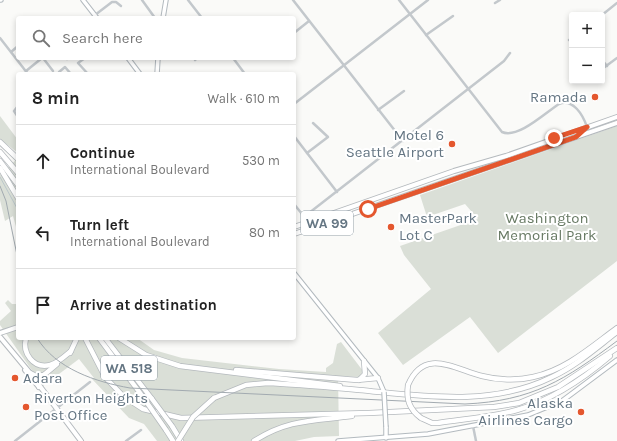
<!DOCTYPE html>
<html lang="en">
<head>
<meta charset="utf-8">
<style>
	body { margin:0; font-family:Karla,sans-serif; background:#f2f2f2; color:#222 }
	.controls { position:absolute; right:12px; top:12px; display:grid; overflow:hidden; border-radius:4px; box-shadow:0 2px 6px #0003 }
	.controls button { width:36px; height:36px; display:grid; place-items:center; padding:0; border:0; border-bottom:1px solid #e0e0e0; background:#fff; color:#222; font:20px sans-serif }
	.stop { position:absolute; width:12px; height:12px; margin:-9px; border:3px solid #e4572e; border-radius:50%; background:#fff }
	.stop.end { background:#e4572e; border-color:#fff; box-shadow:0 1px 4px #0008 }
	.list { margin:0; padding:0; list-style:none }
	h2 { display:flex; justify-content:space-between; align-items:center; height:52px; margin:0; padding:0 16px; font-size:17px }
	h2 small { font-size:13px; font-weight:400; color:#767676 }
	.list li { display:grid; grid-template-columns:26px 1fr auto; gap:12px; align-items:center; box-sizing:border-box; height:72px; padding:0 16px; border-top:1px solid #e0e0e0 }
	.list b { display:block; font-size:15px; white-space:nowrap }
	.list p { margin:0; font-size:13px; white-space:nowrap; color:#767676 }
	.list em { font-size:13px; font-style:normal; color:#767676 }
	.icon { flex:none; width:22px; height:22px; fill:none; stroke:currentColor; stroke-width:2; stroke-linecap:round; stroke-linejoin:round }
	.map { position:relative; flex:none; width:617px; height:441px; overflow:hidden }
	.search { position:absolute; background:#fff; box-shadow:0 2px 6px #0003; left:16px; top:16px; width:280px; height:44px; display:flex; align-items:center; gap:10px; box-sizing:border-box; padding:0 14px; border-radius:4px; color:#767676; font-size:15px }
	.panel { position:absolute; background:#fff; box-shadow:0 2px 6px #0003; left:16px; top:72px; width:280px; height:268px; border-radius:4px }
	.map>svg:first-child { display:block }
	.green { fill:#dadfd7 }
	.lines { fill:none; stroke-linecap:round; stroke-linejoin:round }
	.stream { stroke:#bbc7cb; stroke-width:1 }
	.secondary-casing { stroke:#b3babf; stroke-width:5.5 }
	.primary-casing { stroke:#b5babe; stroke-width:6 }
	.highway-casing { stroke:#b4b9bd; stroke-width:6 }
	.street { stroke:#c3c8cc; stroke-width:2.5 }
	.secondary { stroke:#fff; stroke-width:3.5 }
	.primary { stroke:#fff; stroke-width:4 }
	.highway { stroke:#fff; stroke-width:4.5 }
	.tram { stroke:#a2aab0; stroke-width:1 }
	.secondary-bridge-casing { stroke:#b3babf; stroke-width:5.5; stroke-linecap:butt }
	.highway-bridge-casing { stroke:#b4b9bd; stroke-width:6; stroke-linecap:butt }
	.secondary-bridge { stroke:#fff; stroke-width:3.5 }
	.highway-bridge { stroke:#fff; stroke-width:4.5 }
	.route { stroke:#e4572e; stroke-width:5 }
	.poi-dot { fill:#e4572e; stroke:#fff; stroke-width:1.5 }
	.labels { text-anchor:middle; stroke-width:4; stroke-linejoin:round; paint-order:stroke }
	.shield { fill:#fff; stroke:#939fa8; stroke-width:1 }
	.shield-label { font-size:14px; font-weight:bold; fill:#657683 }
	.poi-label { font-size:15px; fill:#657683; stroke:#fff; text-anchor:end }
	.park-label { font-size:15px; fill:#687a64; stroke:#fff }
</style>
</head>
<body>
<div class="map">
<svg width="617" height="441" viewBox="0 0 617 441">
	<rect width="100%" height="100%" fill="#fafaf8"/>
	<g class="green">
		<polygon points="0,116 18,140 18,153 0,139"/>
		<polygon points="617,126 617,261 498,353 470,317 403,365 378,333 431,289 404,255 400,246 478,219 465,204 427,217 420,195"/>
		<polygon points="18,158 18,234 13,216 5,221 0,200 0,175"/>
		<polygon points="8,300 12,304 18,304 18,338 137,338 154,350 182,358 279,369 326,372 326,368 333,363 337,344 341,342 363,371 359,377 338,376 339,436 314,437 295,441 157,441 144,424 129,418 92,379 94,378 79,359 43,386 0,325 0,321 11,311 5,303"/>
	</g>
	<g class="lines">
		<polyline class="stream" points="0,177 18,210"/>
		<g class="secondary-casing">
			<g id="secondary">
				<polyline points="0,0 1,0"/>
				<polyline points="83,0 97,18"/>
				<polyline points="163,18 166,0"/>
				<polyline points="128,58 140,74"/>
				<polyline points="157,74 158,58"/>
				<polyline points="294,273 378,378 384,392"/>
				<polyline points="386,427 386,438"/>
				<polyline points="338,441 428,434 528,415 562,401 617,360"/>
			</g>
		</g>
		<g class="primary-casing">
			<g id="primary">
				<polyline points="294,227 454,171 506,156 617,117"/>
				<polyline points="294,234 617,123"/>
				<polyline points="0,333 18,327"/>
				<polyline points="0,337 30,373 81,441"/>
				<polyline points="25,370 39,387"/>
			</g>
		</g>
		<g class="highway-casing">
			<g id="highway">
				<polyline points="0,142 18,159"/>
				<polyline points="0,152 18,173"/>
				<polyline points="0,161 18,185"/>
				<polyline points="0,168 18,198"/>
				<path d="M26,338C22,353 33,369 50,365C58,363 65,356 71,351"/>
				<polyline points="85,338 105,377 123,396 143,409 181,418 369,413 494,407 519,403 558,387 617,348"/>
				<polyline points="99,338 143,397"/>
				<polyline points="105,338 152,399"/>
				<polyline points="119,338 146,355 180,366 340,386"/>
				<polyline points="70,353 77,338"/>
				<polyline points="236,370 357,380 378,378"/>
				<polyline points="30,373 36,376 44,375"/>
				<polyline points="359,380 365,374 364,361"/>
				<path d="M408,385C424,347 454,369 482,376C497,380 517,381 533,377C566,370 591,347 617,328"/>
				<polyline points="39,387 39,379 57,364"/>
				<path d="M214,398L246,385L268,383C298,385 329,387 359,390C424,396 491,407 552,377C576,366 596,348 617,332"/>
				<path d="M421,418L432,423H438C464,419 492,417 517,410C552,400 583,379 610,356"/>
				<polyline points="172,426 181,441"/>
				<polyline points="166,430 173,441"/>
				<path d="M254,441C288,419 314,421 352,416"/>
			</g>
		</g>
		<g class="street">
			<polyline points="142,0 155,18"/>
			<polyline points="188,0 202,18"/>
			<polyline points="293,0 403,141"/>
			<path d="M399,0L502,132C518,139 545,113 559,104C573,98 583,115 587,127"/>
			<polyline points="495,3 500,0"/>
			<polyline points="95,15 112,2 116,2 121,6"/>
			<polyline points="602,15 617,3"/>
			<polyline points="294,33 309,21"/>
			<polyline points="426,35 453,16"/>
			<polyline points="0,38 28,74"/>
			<polyline points="569,40 572,38"/>
			<polyline points="11,52 18,46"/>
			<polyline points="43,58 53,71"/>
			<polyline points="66,58 67,59"/>
			<polyline points="85,58 78,63 88,74"/>
			<polyline points="233,58 245,74"/>
			<polyline points="195,60 197,58"/>
			<polyline points="602,60 607,66"/>
			<polyline points="602,69 617,58"/>
			<polyline points="26,71 42,58"/>
			<polyline points="59,74 59,72 65,67 71,74"/>
			<polyline points="294,104 428,0"/>
			<polyline points="18,106 14,111 18,117"/>
			<polyline points="378,110 404,91"/>
			<polyline points="294,136 337,192"/>
			<polyline points="307,153 328,137 313,123"/>
			<polyline points="294,204 302,214 309,213 504,61 510,53"/>
			<polyline points="473,426 476,441"/>
			<polyline points="15,441 90,382"/>
			<polyline points="126,441 141,430"/>
		</g>
		<use href="#secondary" class="secondary"/>
		<use href="#primary" class="primary"/>
		<use href="#highway" class="highway"/>
		<g class="tram">
			<polyline points="0,186 6,201 18,260"/>
			<path d="M37,338C56,369 96,382 130,388L465,404C532,401 565,380 617,341"/>
		</g>
		<g class="secondary-bridge-casing">
			<polyline id="secondary-bridge" points="384,392 386,427"/>
		</g>
		<g class="highway-bridge-casing">
			<g id="highway-bridge">
				<path d="M408,385C406,399 409,409 421,418"/>
				<polyline points="143,397 166,430"/>
				<polyline points="152,399 172,426"/>
				<polyline points="178,441 193,417 214,398"/>
			</g>
		</g>
		<use href="#secondary-bridge" class="secondary-bridge"/>
		<use href="#highway-bridge" class="highway-bridge"/>
	</g>
	<g class="lines">
		<polyline class="route" points="368,209 576,137 587,127 554,138"/>
	</g>
	<g class="poi-dot">
		<circle cx="595" cy="97" r="4"/>
		<circle cx="452" cy="144" r="4"/>
		<circle cx="391" cy="227" r="4"/>
		<circle cx="15" cy="378" r="4"/>
		<circle cx="26" cy="407" r="4"/>
		<circle cx="581" cy="412" r="4"/>
	</g>
	<g class="labels">
		<g class="shield">
			<rect x="301" y="211" width="52" height="24" rx="3"/>
			<rect x="101" y="356" width="56" height="24" rx="3"/>
		</g>
		<g class="shield-label">
			<text x="327" y="228">WA 99</text>
			<text x="129" y="373">WA 518</text>
		</g>
		<g class="poi-label">
			<text x="587" y="102">Ramada</text>
			<text x="444" y="140">Motel 6<tspan x="444" dy="17">Seattle Airport</tspan></text>
			<text x="399" y="223" text-anchor="start">MasterPark<tspan x="399" dy="17">Lot C</tspan></text>
			<text x="23" y="383" text-anchor="start">Adara</text>
			<text x="34" y="403" text-anchor="start">Riverton Heights<tspan x="34" dy="17">Post Office</tspan></text>
			<text x="573" y="408">Alaska<tspan x="573" dy="17">Airlines Cargo</tspan></text>
		</g>
		<g class="park-label">
			<text x="547" y="223">Washington<tspan x="547" dy="17">Memorial Park</tspan></text>
		</g>
	</g>
</svg>
<div class="controls">
<button>+</button>
<button>−</button>
</div>
<div class="stop" style="left:368px;top:209px"></div>
<div class="stop end" style="left:554px;top:138px"></div>
<div class="search"><svg class="icon" aria-label="search" viewBox="0 0 24 24"><circle cx="10" cy="10" r="6"/><path d="M15 15l6 6"/></svg>Search here</div>
<section class="panel">
<h2>8 min<small>Walk · 610 m</small></h2>
<ul class="list">
<li><svg class="icon" aria-label="ahead" viewBox="0 0 24 24"><path d="M12 20V5M6 11l6-6 6 6"/></svg><div><b>Continue</b><p>International Boulevard</p></div><em>530 m</em></li>
<li><svg class="icon" aria-label="left" viewBox="0 0 24 24"><path d="M17 20v-9H6M10 6l-5 5 5 5"/></svg><div><b>Turn left</b><p>International Boulevard</p></div><em>80 m</em></li>
<li><svg class="icon" aria-label="arrive" viewBox="0 0 24 24"><path d="M6 21V4h12l-3 4 3 4H6"/></svg><div><b>Arrive at destination</b></div></li>
</ul>
</section>
</div>
</body>
</html>
